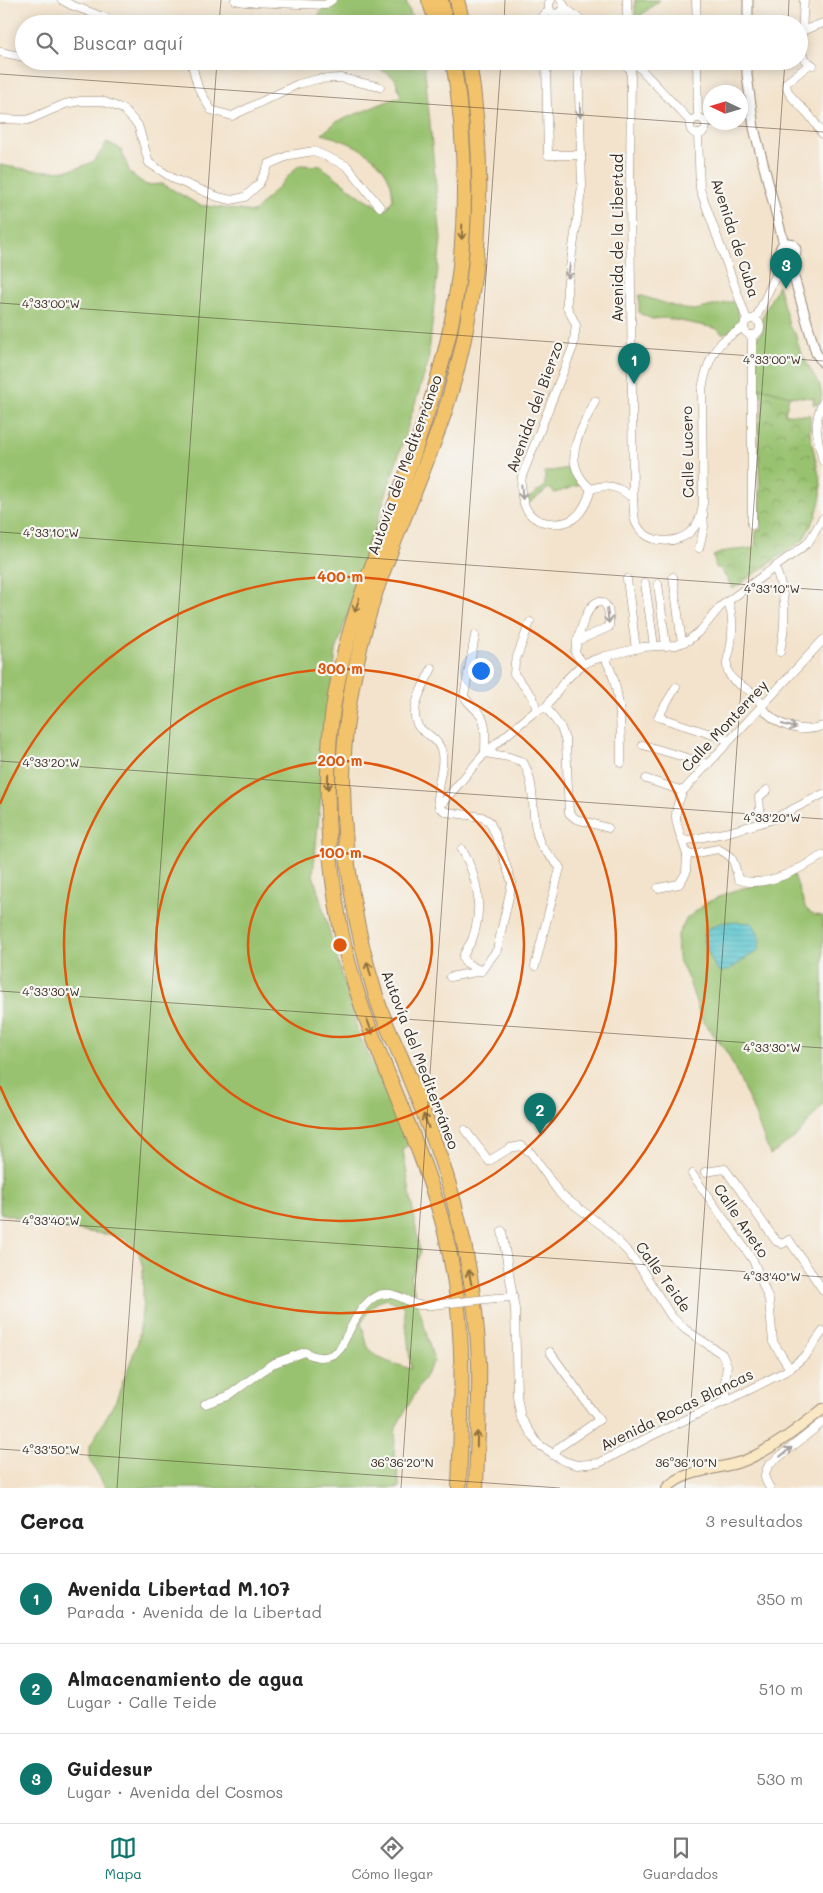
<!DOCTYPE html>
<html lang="es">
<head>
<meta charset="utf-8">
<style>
	body { margin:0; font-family:Mali,sans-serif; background:#f2f2f2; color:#222 }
	.compass { position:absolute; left:703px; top:85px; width:45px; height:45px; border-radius:50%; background:#fff; box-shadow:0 2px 12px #0003; rotate:274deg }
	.you { position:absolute; left:480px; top:670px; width:18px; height:18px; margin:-12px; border:4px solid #fff; border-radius:50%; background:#1a73e8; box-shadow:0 0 0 8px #1a73e833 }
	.badge { display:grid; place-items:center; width:32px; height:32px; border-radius:50%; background:#0f766e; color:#fff; font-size:16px; font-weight:700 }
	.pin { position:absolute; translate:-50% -41px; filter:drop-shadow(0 1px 2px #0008) }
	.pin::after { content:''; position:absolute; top:26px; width:18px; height:15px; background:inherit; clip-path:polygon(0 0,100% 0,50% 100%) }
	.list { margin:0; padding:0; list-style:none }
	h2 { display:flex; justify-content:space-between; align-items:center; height:65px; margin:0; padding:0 20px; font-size:21px }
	h2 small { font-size:16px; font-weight:400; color:#767676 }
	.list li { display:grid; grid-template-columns:32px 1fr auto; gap:15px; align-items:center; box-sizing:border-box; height:90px; padding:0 20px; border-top:1px solid #e0e0e0 }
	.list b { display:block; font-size:19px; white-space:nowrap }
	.list p { margin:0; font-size:16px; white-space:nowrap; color:#767676 }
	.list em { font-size:16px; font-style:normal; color:#767676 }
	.icon { flex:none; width:28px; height:28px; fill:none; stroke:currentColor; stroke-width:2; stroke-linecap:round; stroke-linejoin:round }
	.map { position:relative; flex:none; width:823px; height:1488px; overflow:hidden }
	.search { position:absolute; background:#fff; box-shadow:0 2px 12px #0003; left:15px; right:15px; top:15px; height:55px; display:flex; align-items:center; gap:12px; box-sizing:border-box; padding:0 18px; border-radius:28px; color:#767676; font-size:19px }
	.sheet { height:335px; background:#fff }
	nav { display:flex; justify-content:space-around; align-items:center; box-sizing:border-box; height:70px; border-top:1px solid #e0e0e0; background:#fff; font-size:14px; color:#767676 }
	nav a { display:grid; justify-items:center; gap:2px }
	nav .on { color:#0f766e }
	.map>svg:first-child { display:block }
	.green { fill:#99c26f; stroke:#6a7646; fill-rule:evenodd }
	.park { fill:url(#park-crowns); stroke:#6a7646 }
	.water { fill:url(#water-rules); stroke:#4a7876 }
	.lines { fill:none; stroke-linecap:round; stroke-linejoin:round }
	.minor-casing { stroke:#978675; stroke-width:9 }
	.tertiary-casing { stroke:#978675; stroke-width:11 }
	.secondary-casing { stroke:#978675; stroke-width:12 }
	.motorway-casing { stroke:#978675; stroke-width:16 }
	.minor { stroke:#fff; stroke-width:8 }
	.tertiary { stroke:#fff; stroke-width:9 }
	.secondary { stroke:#fae7c3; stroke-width:10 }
	.motorway { stroke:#f2c36a; stroke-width:14 }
	.minor-bridge-casing { stroke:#978675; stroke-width:9; stroke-linecap:butt }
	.minor-bridge { stroke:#fff; stroke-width:8 }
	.oneway { stroke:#a79f9a }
	.oneway2 { stroke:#8d6f40 }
	.ticks { fill:none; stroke:#3b2a1e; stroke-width:1; stroke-opacity:0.45 }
	.ring { fill:none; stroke:#df570d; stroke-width:2.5 }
	.labels { text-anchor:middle; stroke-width:4.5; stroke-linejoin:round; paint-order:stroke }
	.street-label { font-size:15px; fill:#3b2a1e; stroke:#f6f6f2 }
	.ticks-label { font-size:12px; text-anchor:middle; fill:#3b2a1e; stroke:#f6f6f2; stroke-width:4.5; stroke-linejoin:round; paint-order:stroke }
	.centre { fill:#df570d; stroke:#f6f6f2; stroke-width:2.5 }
	.ring-label { font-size:15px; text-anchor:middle; font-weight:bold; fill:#df570d; stroke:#f6f6f2; stroke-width:4.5; stroke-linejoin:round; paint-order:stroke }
</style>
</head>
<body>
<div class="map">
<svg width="823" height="1488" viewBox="0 0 823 1488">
	<defs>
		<pattern id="park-crowns" width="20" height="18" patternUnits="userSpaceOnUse" patternTransform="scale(1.25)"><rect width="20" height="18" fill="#99c26f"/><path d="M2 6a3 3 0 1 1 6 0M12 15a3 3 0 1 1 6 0" fill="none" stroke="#7e9e5b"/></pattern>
		<pattern id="water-rules" width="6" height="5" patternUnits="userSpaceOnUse" patternTransform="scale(1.25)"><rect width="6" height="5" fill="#58c5cf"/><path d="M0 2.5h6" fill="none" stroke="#4aa0a7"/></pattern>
	</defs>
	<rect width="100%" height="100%" fill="#f6f6f2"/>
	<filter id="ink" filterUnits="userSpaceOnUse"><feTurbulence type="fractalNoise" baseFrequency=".02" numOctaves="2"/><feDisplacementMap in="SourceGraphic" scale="10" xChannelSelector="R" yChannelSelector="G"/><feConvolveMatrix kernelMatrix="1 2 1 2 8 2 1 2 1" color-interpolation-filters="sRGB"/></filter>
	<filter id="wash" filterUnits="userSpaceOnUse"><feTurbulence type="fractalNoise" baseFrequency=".0096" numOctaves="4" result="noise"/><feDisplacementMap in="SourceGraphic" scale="20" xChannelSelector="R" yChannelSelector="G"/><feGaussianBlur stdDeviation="1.12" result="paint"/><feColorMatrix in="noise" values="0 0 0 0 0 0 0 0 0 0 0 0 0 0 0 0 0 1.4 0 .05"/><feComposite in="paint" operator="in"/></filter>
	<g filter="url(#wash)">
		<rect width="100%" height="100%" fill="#f3e3cc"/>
		<g class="green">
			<polygon points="328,0 405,0 415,24 313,24"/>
			<polygon points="635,0 660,0 635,20"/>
			<path d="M366,61H424L441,239L428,363L336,651L313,874L359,1035L410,1142L403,1150L420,1253L411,1278L434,1361L396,1427L394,1454L400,1488H106L89,1459V1448L116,1400L138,1342L143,1303V1268L139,1253L128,1241L114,1235L62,1229L0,1213V165C28,170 64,176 90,163C97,160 103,148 107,142L121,149L130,173L146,185L163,184L199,205L254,212L299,165L321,166L363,198L386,210L393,199C392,193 392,185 389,179C378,153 348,141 322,134L336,122L401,96L395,78ZM387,1299L404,1306L411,1369C398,1364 375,1361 368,1347C365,1340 365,1331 361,1324C368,1311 372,1302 387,1299Z"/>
			<path d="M778,285L790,328L795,333L800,351L820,386L822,396L819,404H813L814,398L789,396L758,387L756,338C762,333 765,327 761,320Z"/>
			<polygon points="639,295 683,309 695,310 735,301 740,321 732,330 722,334 720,331 715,328 665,318 652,319 639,313"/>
			<polygon points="569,468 579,485 555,493 549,488 527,505 526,500 545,486 545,472"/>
			<polygon points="794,875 806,909 814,915 823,916 823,1104 798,1135 770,1155 752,1107 728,1054 701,1018 689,981 678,958 677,936 687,918 708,902 732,891"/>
		</g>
		<path class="park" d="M758,387L789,396L785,414L810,415V434L821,484V496L816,516L803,540L733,589L720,568H715V562L713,556C731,547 738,552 755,547L756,531L761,529L758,425L763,407V399L758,393Z"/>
		<path class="water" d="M726,922L752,923C759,932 763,944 756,953C743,957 735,970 721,972L716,969L703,940C705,928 715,924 726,922Z"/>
	</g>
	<g filter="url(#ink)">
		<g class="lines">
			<g class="minor-casing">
				<g id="minor">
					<polyline points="62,0 71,5 122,24"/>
					<polyline points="235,0 245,2 325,5 332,0"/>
					<polyline points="551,0 549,3 549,9 552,13 557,14 563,9 564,5 561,0"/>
					<polyline points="627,0 627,24"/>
					<polyline points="696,0 697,24"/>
					<polyline points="804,0 801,48 804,59 813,65"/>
					<polyline points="564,7 586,24"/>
					<polyline points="563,9 568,24"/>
					<polyline points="536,24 544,14 550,11"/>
					<polyline points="802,31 823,23"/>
					<polyline points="0,52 24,57"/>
					<polyline points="191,61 198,87 211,110 232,116 298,84 318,79 341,78 380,87"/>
					<polyline points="546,61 548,155 581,155"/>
					<path d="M578,61L582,186L567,288V307L576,325L573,347L522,476C519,497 524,521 550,523C557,524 566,523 573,519C583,512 588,500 591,489C608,483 621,487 633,499"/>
					<polyline points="623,61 627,67 635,65"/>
					<polyline points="697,61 698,118"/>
					<polyline points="636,64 691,122"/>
					<path d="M810,64L786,83C786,96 801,105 809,115C814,121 818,128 823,135"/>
					<path d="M631,67L630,193L633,499C634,507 633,516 636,523C646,545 679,546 693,529C700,522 702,513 703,503L702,389C705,373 711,352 723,341C729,336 737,332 743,327"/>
					<circle cx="698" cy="126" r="8"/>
					<polyline points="0,119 28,120 65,104 80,101 102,101 123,109 138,125 149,163 174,179 218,197 231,200 245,197 259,184 269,164 290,155 314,151 347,166 380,207"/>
					<polyline points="698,134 700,189 747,320"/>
					<circle cx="752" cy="327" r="8"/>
					<polyline points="755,320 784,258"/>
					<polyline points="752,335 752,525"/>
					<path d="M823,402C812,422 818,441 823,461"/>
					<path d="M591,489C559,462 580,433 595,401"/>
					<polyline points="699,548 704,527 703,513"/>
					<path d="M775,568C787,594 786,624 780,652"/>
					<polyline points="673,577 682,643"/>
					<polyline points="627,579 636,649"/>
					<polyline points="645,583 654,646"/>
					<polyline points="658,584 666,646"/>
					<path d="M728,601C734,617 733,634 730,650C729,655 726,661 727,665C728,685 747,685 757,697C760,700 760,704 762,707C776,726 800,734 823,726"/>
					<polyline points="530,622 515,662 514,674 533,697 537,711"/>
					<path d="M475,636L464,696C468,704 477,709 482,717C487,727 485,742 485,753L509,757L523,762C538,787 529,817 540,843C544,852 555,860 560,868L535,966"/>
					<path d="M823,640L683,791C669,820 679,827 687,855L718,849C735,857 734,862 738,879C762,890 802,868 823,855"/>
					<path d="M577,641L609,627C609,619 611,605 601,602C587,598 577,642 575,652L583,664"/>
					<path d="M604,656C622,687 621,728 621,763"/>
					<path d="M432,668C425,683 408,709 418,726C420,730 426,733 429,735C436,740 441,745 442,754C445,771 434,785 439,807"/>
					<polyline points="676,687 658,717 729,740"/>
					<polyline points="546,707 561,728 566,742 569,813 576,819 608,828"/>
					<polyline points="643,745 708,764"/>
					<polyline points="646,779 683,791"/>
					<polyline points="439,807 485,753 533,713 546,707 563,683 578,668 587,662 606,656 643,647 676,645 689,640 701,630 720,607 808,543 823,518"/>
					<polyline points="439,807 446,812 482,817 489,821 495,833 512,883 497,950 481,971"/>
					<polyline points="761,822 759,797 767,790"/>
					<polyline points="683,841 729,832 771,820 823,794"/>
					<path d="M462,849C478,878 484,908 472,940C469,946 465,951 463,957L465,962L481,971"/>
					<polyline points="658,888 679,884 686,873 687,855"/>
					<polyline points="450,977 481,971"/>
					<polyline points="465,1130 489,1161 510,1148 521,1146 531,1153 560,1194 605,1228 629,1253 642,1270 671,1316 686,1330 722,1354 727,1365 725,1383 727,1401"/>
					<polyline points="705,1172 725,1169 776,1241 782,1244 789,1240 823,1290"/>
					<polyline points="692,1174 753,1260 769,1300 773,1342 790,1369"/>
					<polyline points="502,1231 515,1309 517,1396 521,1418 538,1444 564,1461 577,1465 599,1463 651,1436 751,1389 788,1370 806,1355 823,1331"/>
					<polyline points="496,1298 513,1297"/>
					<polyline points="550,1352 599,1420 558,1448 554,1456"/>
					<path d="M205,1404L228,1396L272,1364L305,1352C317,1359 330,1359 340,1349C351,1329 365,1286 394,1295C412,1300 410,1307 432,1305"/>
					<path d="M770,1488C764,1479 763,1475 769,1465L823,1422"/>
				</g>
			</g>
			<g class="tertiary-casing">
				<g id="tertiary">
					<polyline points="748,0 748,24"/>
					<polyline points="747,61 747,75 754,128 784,244"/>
					<circle cx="788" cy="251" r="8"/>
					<polyline points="789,260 816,353 823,363"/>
				</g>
			</g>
			<g class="secondary-casing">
				<path id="secondary" d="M667,1488C686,1468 722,1470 746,1460C774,1448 799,1428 823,1409"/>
			</g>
			<g class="motorway-casing">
				<g id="motorway">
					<polyline points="429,0 437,24"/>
					<polyline points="441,0 446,24"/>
					<polyline points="457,0 463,24"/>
					<path d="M453,61C468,147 468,240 451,325C442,369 428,411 414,453C379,552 335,641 329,749C324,839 333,925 363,1010C389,1082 423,1151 443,1224C467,1315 462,1396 459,1488"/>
					<path d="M469,61C488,177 481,299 445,411C424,474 395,534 374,597C355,658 343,722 343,786C344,858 354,927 376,996C382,1017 392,1037 401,1057C421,1107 443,1158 456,1210C469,1260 477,1311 479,1363C480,1404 477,1446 476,1488"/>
				</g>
			</g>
			<use href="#minor" class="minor"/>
			<use href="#tertiary" class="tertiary"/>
			<use href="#secondary" class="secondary"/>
			<use href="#motorway" class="motorway"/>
			<g class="minor-bridge-casing">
				<polyline id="minor-bridge" points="432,1305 496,1298"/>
			</g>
			<use href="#minor-bridge" class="minor-bridge"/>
		</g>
		<defs><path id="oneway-shaft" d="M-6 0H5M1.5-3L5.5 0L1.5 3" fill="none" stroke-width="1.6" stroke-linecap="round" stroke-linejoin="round" transform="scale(1.25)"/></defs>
		<g class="oneway">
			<use href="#oneway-shaft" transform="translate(580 110) rotate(89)"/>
			<use href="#oneway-shaft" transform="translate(569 271) rotate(98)"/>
			<use href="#oneway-shaft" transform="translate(522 492) rotate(85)"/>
			<use href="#oneway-shaft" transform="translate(608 616) rotate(83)"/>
			<use href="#oneway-shaft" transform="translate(789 726) rotate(16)"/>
			<use href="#oneway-shaft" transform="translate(786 1452) rotate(-38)"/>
		</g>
		<g class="oneway2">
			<use href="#oneway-shaft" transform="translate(462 232) rotate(92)"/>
			<use href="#oneway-shaft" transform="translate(357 605) rotate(108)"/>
			<use href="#oneway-shaft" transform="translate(328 782) rotate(91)"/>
			<use href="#oneway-shaft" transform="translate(369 969) rotate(-105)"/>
			<use href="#oneway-shaft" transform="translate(370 1027) rotate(69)"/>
			<use href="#oneway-shaft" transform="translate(426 1121) rotate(-110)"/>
			<use href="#oneway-shaft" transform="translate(470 1277) rotate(-101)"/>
			<use href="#oneway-shaft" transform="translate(477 1439) rotate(-89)"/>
		</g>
	</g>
	<path class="ticks" d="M219,24L221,0M504,24L505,0M788,24L789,0M0,74L823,132M0,303L823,361M0,532L823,590M0,761L823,819M0,991L823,1048M0,1220L823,1277M0,1449L560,1488M117,1488L217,61M401,1488L501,61M685,1488L785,61"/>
	<g class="ring">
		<circle cx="340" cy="945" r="92"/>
		<circle cx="340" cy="945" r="184"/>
		<circle cx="340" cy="945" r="276"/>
		<path d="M0 804A368 368 0 1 1 0 1086"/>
	</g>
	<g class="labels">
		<g class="street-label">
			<text transform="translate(618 238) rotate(-90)" y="5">Avenida de la Libertad</text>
			<text transform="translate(735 238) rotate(72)" y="5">Avenida de Cuba</text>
			<text transform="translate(535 407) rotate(-70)" y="5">Avenida del Bierzo</text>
			<text transform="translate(688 452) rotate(-91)" y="5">Calle Lucero</text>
			<text transform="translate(405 465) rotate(-70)" y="5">Autovía del Mediterráneo</text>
			<text transform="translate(725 726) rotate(-47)" y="5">Calle Monterrey</text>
			<text transform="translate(420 1060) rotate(69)" y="5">Autovía del Mediterráneo</text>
			<text transform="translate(741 1221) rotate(56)" y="5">Calle Aneto</text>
			<text transform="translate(663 1277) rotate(54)" y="5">Calle Teide</text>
			<text transform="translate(677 1410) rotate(-26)" y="5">Avenida Rocas Blancas</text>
		</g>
	</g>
	<g class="ticks-label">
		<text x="51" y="308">4°33'00"W</text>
		<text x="772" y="364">4°33'00"W</text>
		<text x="51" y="537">4°33'10"W</text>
		<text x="772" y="593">4°33'10"W</text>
		<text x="51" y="767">4°33'20"W</text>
		<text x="772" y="822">4°33'20"W</text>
		<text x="51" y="996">4°33'30"W</text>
		<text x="772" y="1052">4°33'30"W</text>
		<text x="51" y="1225">4°33'40"W</text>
		<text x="772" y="1281">4°33'40"W</text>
		<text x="51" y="1454">4°33'50"W</text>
		<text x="402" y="1467">36°36'20"N</text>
		<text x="686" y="1467">36°36'10"N</text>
	</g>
	<circle cx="340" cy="945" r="8" class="centre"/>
	<g class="ring-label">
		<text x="340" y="582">400 m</text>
		<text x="340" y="674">300 m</text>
		<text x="340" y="766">200 m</text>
		<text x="340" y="858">100 m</text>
	</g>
</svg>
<svg class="compass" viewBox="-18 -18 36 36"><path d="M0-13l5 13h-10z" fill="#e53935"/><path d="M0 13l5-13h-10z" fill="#767676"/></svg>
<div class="you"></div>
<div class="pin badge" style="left:634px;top:384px">1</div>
<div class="pin badge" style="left:540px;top:1134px">2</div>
<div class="pin badge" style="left:786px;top:289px">3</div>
<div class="search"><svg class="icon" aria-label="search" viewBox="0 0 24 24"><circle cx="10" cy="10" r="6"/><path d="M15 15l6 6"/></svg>Buscar aquí</div>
</div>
<section class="sheet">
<h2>Cerca<small>3 resultados</small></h2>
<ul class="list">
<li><span class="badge">1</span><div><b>Avenida Libertad M.107</b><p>Parada · Avenida de la Libertad</p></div><em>350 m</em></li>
<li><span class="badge">2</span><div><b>Almacenamiento de agua</b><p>Lugar · Calle Teide</p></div><em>510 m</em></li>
<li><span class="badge">3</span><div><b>Guidesur</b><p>Lugar · Avenida del Cosmos</p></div><em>530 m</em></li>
</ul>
</section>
<nav>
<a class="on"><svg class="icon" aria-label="map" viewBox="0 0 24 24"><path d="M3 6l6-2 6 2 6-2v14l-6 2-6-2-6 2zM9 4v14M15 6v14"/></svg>Mapa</a>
<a><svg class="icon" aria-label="directions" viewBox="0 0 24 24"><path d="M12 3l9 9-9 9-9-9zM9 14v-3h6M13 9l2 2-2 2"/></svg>Cómo llegar</a>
<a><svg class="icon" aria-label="saved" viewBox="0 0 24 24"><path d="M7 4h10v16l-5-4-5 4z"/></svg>Guardados</a>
</nav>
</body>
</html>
